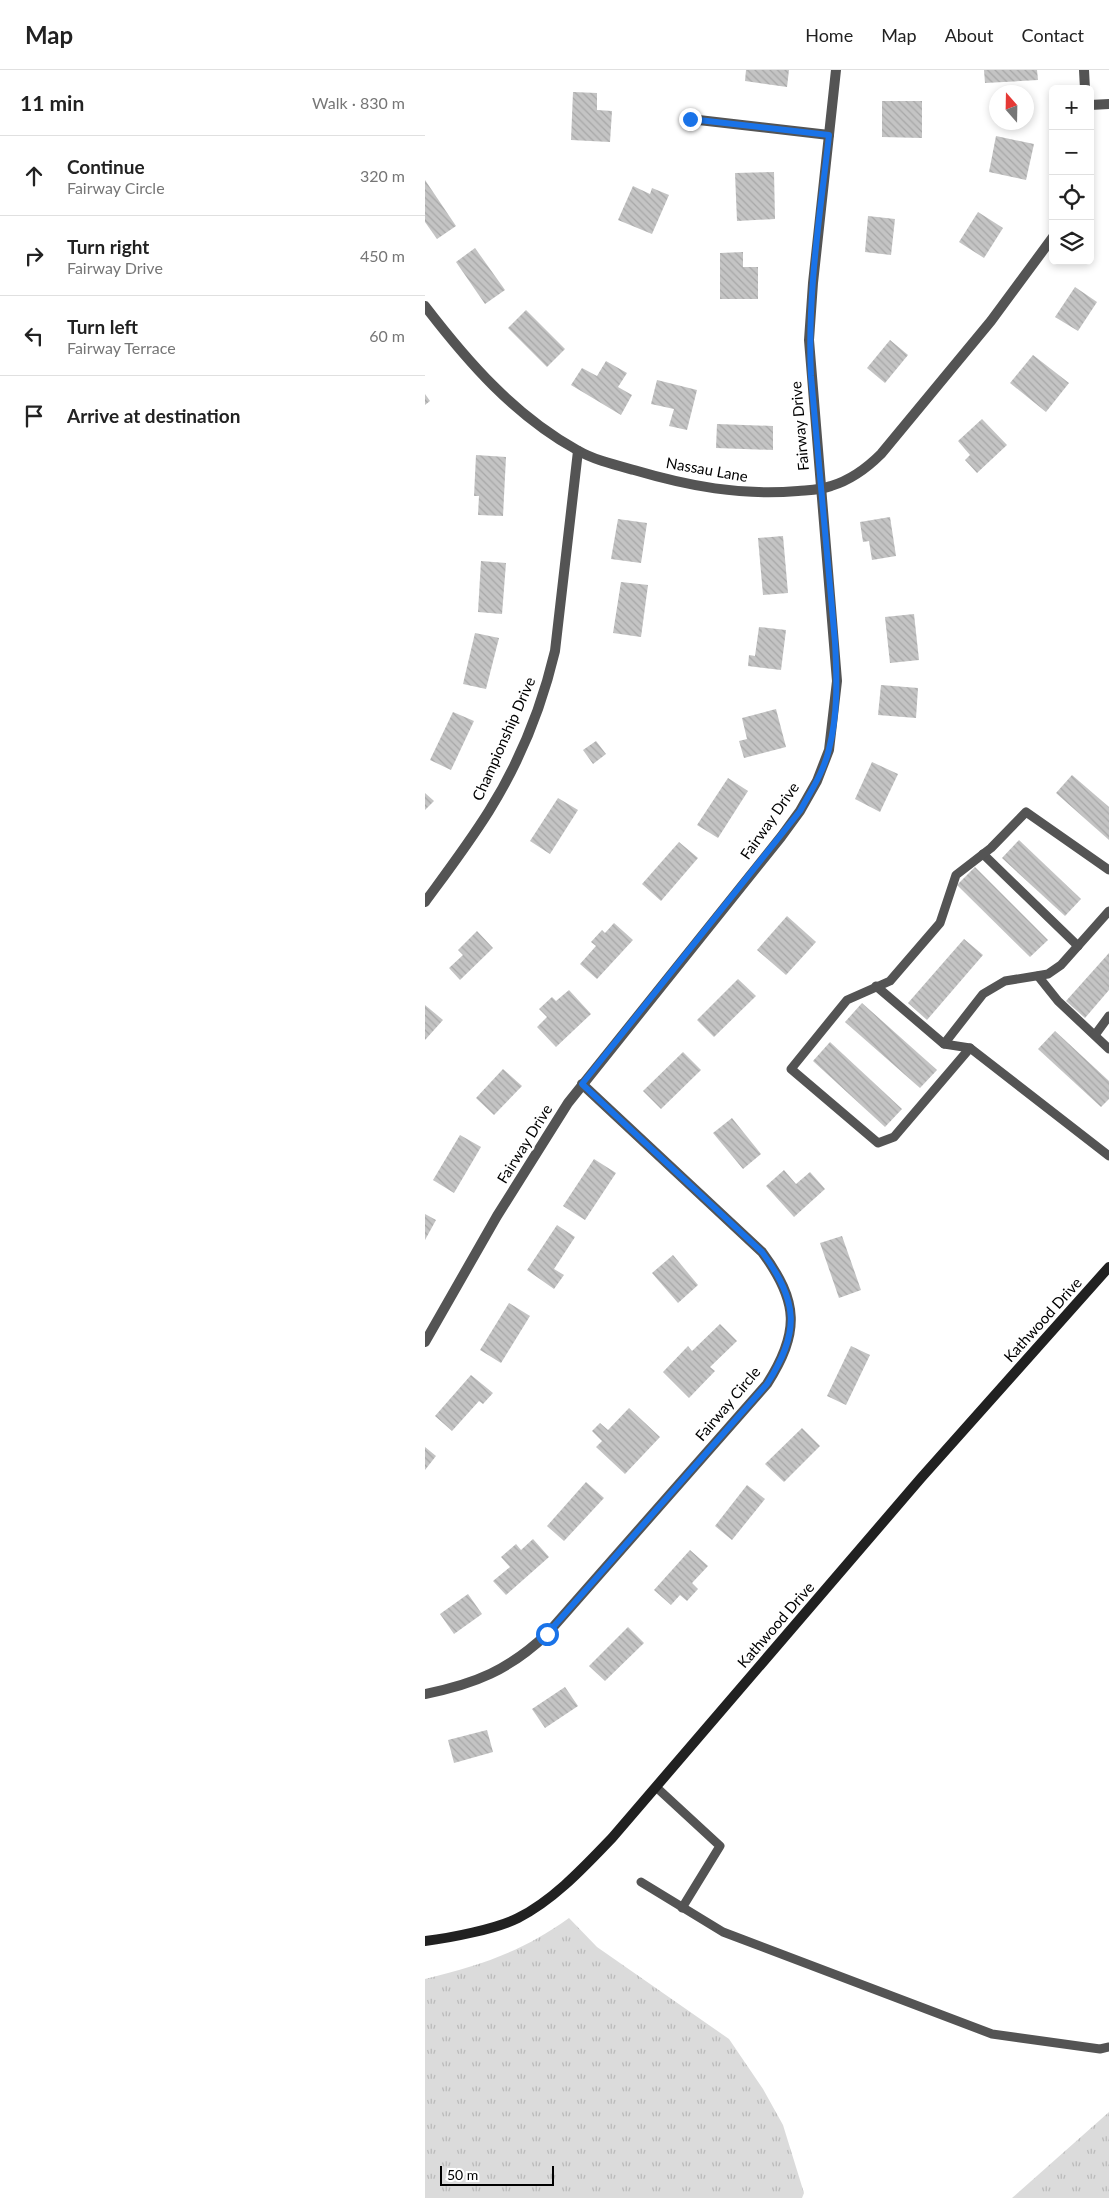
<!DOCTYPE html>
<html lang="en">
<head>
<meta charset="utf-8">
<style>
	body { margin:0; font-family:Lato,sans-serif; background:#f2f2f2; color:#222 }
	.controls { position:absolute; right:15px; top:15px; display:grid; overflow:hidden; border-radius:8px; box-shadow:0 2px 8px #0003 }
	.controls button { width:45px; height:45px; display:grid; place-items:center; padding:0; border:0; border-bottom:1px solid #e0e0e0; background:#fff; color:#222; font:25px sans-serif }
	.compass { position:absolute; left:564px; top:15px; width:45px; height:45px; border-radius:50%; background:#fff; box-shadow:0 2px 8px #0003; rotate:340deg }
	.scale { position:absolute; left:15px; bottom:12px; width:114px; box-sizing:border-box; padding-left:5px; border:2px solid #000; border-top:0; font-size:14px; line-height:18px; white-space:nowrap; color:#000; -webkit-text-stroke:4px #fff; paint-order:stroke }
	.stop { position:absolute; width:15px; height:15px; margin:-11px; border:4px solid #1a73e8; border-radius:50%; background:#fff }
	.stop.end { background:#1a73e8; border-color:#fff; box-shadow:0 1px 5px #0008 }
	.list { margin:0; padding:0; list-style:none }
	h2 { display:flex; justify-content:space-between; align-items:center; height:65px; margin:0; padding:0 20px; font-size:21px }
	h2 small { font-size:16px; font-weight:400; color:#767676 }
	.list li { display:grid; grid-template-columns:32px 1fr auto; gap:15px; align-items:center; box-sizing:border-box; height:80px; padding:0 20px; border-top:1px solid #e0e0e0 }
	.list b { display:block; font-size:19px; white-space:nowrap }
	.list p { margin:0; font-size:16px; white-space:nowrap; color:#767676 }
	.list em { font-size:16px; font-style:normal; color:#767676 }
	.icon { flex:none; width:28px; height:28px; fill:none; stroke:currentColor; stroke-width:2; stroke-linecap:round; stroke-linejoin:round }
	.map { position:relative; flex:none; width:684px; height:2128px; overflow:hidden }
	header { display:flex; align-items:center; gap:30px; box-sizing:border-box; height:70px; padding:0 25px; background:#fff; border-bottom:1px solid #e0e0e0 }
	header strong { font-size:24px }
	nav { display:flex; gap:28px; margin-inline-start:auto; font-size:18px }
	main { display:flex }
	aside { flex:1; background:#fff }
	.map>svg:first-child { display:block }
	.grass { fill:url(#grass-tufts) }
	.building { fill:url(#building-back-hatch) }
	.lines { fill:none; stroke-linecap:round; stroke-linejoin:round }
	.lane { stroke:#545454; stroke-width:9 }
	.street { stroke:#545454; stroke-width:10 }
	.secondary { stroke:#212121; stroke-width:10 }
	.route { stroke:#1a73e8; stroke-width:6 }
	.labels { text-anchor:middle; stroke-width:5; stroke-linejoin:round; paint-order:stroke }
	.street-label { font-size:15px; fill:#000; stroke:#fff }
</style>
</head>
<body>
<header>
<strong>Map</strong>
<nav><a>Home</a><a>Map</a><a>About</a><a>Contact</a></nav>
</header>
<main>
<aside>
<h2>11 min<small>Walk · 830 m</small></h2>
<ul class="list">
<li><svg class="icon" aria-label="ahead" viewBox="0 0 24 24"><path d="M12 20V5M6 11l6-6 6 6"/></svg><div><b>Continue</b><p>Fairway Circle</p></div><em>320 m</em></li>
<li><svg class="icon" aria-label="right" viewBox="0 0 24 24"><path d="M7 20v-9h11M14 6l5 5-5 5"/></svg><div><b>Turn right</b><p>Fairway Drive</p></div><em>450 m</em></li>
<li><svg class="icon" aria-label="left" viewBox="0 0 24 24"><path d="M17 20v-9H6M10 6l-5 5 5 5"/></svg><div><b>Turn left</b><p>Fairway Terrace</p></div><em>60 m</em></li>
<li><svg class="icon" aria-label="arrive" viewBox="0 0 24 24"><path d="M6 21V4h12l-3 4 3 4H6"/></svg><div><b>Arrive at destination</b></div></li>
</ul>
</aside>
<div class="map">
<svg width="684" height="2128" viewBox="0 0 684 2128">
	<defs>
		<pattern id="grass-tufts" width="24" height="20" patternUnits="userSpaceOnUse" patternTransform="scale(1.25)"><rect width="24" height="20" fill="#dbdbdb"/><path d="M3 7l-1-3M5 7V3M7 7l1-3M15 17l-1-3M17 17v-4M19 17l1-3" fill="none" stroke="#bababa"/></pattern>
		<pattern id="building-back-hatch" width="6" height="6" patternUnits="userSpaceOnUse" patternTransform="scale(1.25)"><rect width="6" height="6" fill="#c4c4c4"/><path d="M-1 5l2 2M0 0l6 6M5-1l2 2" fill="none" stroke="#a7a7a7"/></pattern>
	</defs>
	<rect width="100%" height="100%" fill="#fff"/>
	<g class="grass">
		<path d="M144,1848L172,1877L304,1969L338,2019L358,2055L379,2123L377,2128H0V1909C56,1895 97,1882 144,1848Z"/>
		<polygon points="684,2042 684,2128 587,2128"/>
	</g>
	<g class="building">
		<polygon points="321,0 364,0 362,17 320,11"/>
		<polygon points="559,0 612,0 613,10 560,13"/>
		<polygon points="148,22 172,23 172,40 187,41 185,72 146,70"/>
		<polygon points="457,31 497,31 497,68 457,67"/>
		<polygon points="571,66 609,74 601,110 564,102"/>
		<polygon points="349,102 350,149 312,151 310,103"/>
		<polygon points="0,110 31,156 12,169 0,152"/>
		<polygon points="208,116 225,124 227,118 244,125 227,164 193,150"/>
		<polygon points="553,142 578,158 559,188 534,172"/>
		<polygon points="443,146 470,149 466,185 440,182"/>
		<polygon points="50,178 80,220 60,234 31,192"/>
		<polygon points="318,182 318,197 333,197 333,229 295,229 295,183"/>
		<polygon points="650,217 672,232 653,261 630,247"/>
		<polygon points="101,240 140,279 122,297 83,258"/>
		<polygon points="465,270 483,285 460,313 442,298"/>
		<polygon points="608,285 644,313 621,342 585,313"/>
		<polygon points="181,291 202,303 193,317 207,325 196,345 146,315 157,298 172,306"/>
		<polygon points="232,310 272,320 262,360 244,356 249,339 226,334"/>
		<polygon points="0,324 5,331 0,335"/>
		<polygon points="557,349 582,375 552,403 540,390 545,385 533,371"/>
		<polygon points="292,354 348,356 348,380 291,378"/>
		<polygon points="51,385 81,387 78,446 53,445 54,426 49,426"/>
		<polygon points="465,447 471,486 447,490 444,471 438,472 435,452"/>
		<polygon points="193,449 222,453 216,493 186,489"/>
		<polygon points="358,466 363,523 338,525 333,468"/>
		<polygon points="56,491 81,493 77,544 53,542"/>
		<polygon points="196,512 223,515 216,567 188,563"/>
		<polygon points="489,544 494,590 465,593 460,547"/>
		<polygon points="334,557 361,560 356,600 323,596 324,585 330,586"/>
		<polygon points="50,563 74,568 61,619 38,614"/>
		<polygon points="456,615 493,618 491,648 453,645"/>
		<polygon points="351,639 361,677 319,688 314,671 322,669 317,648"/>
		<polygon points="28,642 49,651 26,700 5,690"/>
		<polygon points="171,671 181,684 168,694 158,680"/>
		<polygon points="447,692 473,704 455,742 430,729"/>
		<polygon points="647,705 684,737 684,770 631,723"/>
		<polygon points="303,708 323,721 293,768 272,755"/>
		<polygon points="0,723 9,731 0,740"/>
		<polygon points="133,728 153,740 125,784 105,771"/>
		<polygon points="594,770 656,829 640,846 577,788"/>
		<polygon points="254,772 273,788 236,831 217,814"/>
		<polygon points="550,797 623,870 605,887 532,815"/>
		<polygon points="362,846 391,872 361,905 332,880"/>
		<polygon points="189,853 208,870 172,909 155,894 171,876 166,872 177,860 180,863"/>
		<polygon points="52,861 68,878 35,910 24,898 38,885 33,880"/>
		<polygon points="539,869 558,885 502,950 483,933"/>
		<polygon points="684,883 684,920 660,948 641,931"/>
		<polygon points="313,909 331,926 289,967 272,950"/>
		<polygon points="144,920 166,944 131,977 112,957 122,947 114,939 127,927 131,931"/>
		<polygon points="437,933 512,1000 495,1018 420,952"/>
		<polygon points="0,935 18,950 0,970"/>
		<polygon points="630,961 684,1011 684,1029 676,1037 613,979"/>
		<polygon points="405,972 477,1039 460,1057 388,991"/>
		<polygon points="258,982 276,1000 236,1039 218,1021"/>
		<polygon points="78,999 97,1016 69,1045 51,1028"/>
		<polygon points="307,1048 336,1084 318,1099 288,1063"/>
		<polygon points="35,1065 56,1077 29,1123 8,1110"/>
		<polygon points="169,1089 191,1103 160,1150 138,1136"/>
		<polygon points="359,1100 371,1114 385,1102 400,1119 369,1147 341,1116"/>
		<polygon points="0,1144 11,1150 0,1170"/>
		<polygon points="132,1155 150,1167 129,1199 139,1205 129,1219 102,1200"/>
		<polygon points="417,1166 436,1220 414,1228 395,1173"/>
		<polygon points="248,1185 273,1215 253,1233 227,1203"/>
		<polygon points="84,1233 105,1246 76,1293 55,1280"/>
		<polygon points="295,1254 312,1271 285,1297 290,1301 264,1328 238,1302 263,1276 267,1281"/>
		<polygon points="426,1276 445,1285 421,1335 402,1326"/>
		<polygon points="46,1305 68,1323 58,1334 54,1331 27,1361 10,1346"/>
		<polygon points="204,1338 235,1367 200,1404 171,1377 177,1371 167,1361 175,1353 183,1360"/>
		<polygon points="377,1358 395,1376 359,1412 340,1394"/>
		<polygon points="0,1377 11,1386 0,1400"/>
		<polygon points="161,1412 179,1428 139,1471 122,1456"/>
		<polygon points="322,1415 340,1429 307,1470 290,1456"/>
		<polygon points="108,1469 124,1487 81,1525 68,1511 85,1497 76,1487 91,1474 96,1480"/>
		<polygon points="265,1480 283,1496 267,1513 273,1519 262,1531 255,1525 246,1535 229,1520"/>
		<polygon points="43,1524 57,1544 29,1564 15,1544"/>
		<polygon points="203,1557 219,1573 180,1611 164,1596"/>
		<polygon points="140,1617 153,1636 120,1658 107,1639"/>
		<polygon points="62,1660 68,1682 29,1693 23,1670"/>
	</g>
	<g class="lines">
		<g class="lane">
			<polyline points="558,784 653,876"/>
			<polyline points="684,841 636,895 623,904 580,911 558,924 519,974 545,978 684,1086"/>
			<polyline points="613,906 633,931 684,979"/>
			<polyline points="451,916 519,974"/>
			<polyline points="670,965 684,946"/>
			<polyline points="545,978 469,1067 453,1073 366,999 422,930 465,911 515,853 531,805 566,778 601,742 684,800"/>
			<polyline points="231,1717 295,1776 257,1838"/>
			<polyline points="216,1812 298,1862 567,1964 675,1979 684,1977"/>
		</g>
		<g class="street">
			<polyline points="659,0 660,19"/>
			<polyline points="665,35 684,34"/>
			<polyline points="265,49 404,65"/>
			<path d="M0,236C43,292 89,345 152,380C169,390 190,395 209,400C263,416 316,426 373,421C384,420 396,420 406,416C426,410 442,398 456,384L566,251L628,167"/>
			<path d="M0,832C22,802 44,773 64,741C94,693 117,636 130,581L153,381"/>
			<polyline points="0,1272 72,1146 143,1033 356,767 375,741 392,711 404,680 412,611 384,270 388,213 411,0"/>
			<path d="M0,1624C50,1614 84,1600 122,1564L342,1314C375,1262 374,1232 337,1182L157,1014"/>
		</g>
		<path class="secondary" d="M0,1871C25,1868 71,1859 93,1848C129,1830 160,1796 187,1768L496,1408L684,1197"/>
	</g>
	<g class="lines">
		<path class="route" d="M122,1564L342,1314C375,1262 374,1232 337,1182L157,1014L375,741C386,721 399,701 404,679C413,644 412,608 410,572L386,306C382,225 395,145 404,65L265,49"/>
	</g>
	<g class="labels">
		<g class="street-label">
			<text transform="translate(375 356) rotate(-95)" y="5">Fairway Drive</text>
			<text transform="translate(282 400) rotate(10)" y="5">Nassau Lane</text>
			<text transform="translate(79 669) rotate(-66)" y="5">Championship Drive</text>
			<text transform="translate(345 751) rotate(-55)" y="5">Fairway Drive</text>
			<text transform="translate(100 1074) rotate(-58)" y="5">Fairway Drive</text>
			<text transform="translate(618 1250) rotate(-48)" y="5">Kathwood Drive</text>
			<text transform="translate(303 1334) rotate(-50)" y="5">Fairway Circle</text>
			<text transform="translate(351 1555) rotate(-49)" y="5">Kathwood Drive</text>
		</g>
	</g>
</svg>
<div class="controls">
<button>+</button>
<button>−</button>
<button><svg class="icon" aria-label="locate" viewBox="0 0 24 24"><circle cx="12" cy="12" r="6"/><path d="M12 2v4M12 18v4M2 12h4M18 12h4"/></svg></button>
<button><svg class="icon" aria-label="layers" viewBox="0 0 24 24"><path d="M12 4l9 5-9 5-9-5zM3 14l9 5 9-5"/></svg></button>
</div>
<svg class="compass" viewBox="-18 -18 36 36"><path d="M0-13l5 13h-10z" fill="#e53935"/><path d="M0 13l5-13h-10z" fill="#767676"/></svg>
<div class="scale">50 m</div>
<div class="stop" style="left:122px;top:1564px"></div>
<div class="stop end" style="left:265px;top:49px"></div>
</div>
</main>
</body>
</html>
